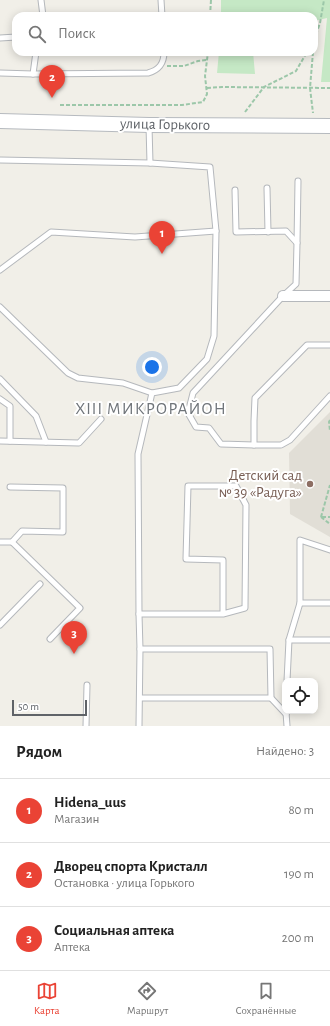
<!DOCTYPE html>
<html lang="ru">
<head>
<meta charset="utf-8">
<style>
	body { margin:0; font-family:"Alegreya Sans",sans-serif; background:#f2f2f2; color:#222 }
	.controls { position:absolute; right:12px; bottom:12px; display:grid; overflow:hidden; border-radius:8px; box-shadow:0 2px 10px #0003 }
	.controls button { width:36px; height:36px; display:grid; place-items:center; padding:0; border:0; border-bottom:1px solid #e0e0e0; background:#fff; color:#222; font:20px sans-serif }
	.scale { position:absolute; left:12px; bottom:10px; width:75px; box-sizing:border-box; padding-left:4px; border:2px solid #5f6368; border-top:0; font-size:11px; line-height:14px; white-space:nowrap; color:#5f6368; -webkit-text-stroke:3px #fff; paint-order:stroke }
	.you { position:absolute; left:152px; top:367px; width:14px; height:14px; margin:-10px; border:3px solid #fff; border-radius:50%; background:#1a73e8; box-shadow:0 0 0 6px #1a73e833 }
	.badge { display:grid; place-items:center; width:26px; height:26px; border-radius:50%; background:#ea4335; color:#fff; font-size:13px; font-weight:700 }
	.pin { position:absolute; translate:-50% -33px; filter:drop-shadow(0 1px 2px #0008) }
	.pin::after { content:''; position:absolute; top:21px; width:14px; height:12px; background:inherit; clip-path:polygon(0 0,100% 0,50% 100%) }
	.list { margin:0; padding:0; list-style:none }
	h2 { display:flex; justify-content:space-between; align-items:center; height:52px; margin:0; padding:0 16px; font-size:17px }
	h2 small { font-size:13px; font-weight:400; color:#767676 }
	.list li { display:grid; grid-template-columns:26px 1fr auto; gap:12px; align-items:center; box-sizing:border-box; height:64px; padding:0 16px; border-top:1px solid #e0e0e0 }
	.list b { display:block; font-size:15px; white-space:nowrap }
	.list p { margin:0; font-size:13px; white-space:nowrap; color:#767676 }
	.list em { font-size:13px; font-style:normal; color:#767676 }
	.icon { flex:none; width:22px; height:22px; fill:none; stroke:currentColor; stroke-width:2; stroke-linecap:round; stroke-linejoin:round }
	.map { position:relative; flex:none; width:330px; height:726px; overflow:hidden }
	.search { position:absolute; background:#fff; box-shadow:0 2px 10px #0003; left:12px; right:12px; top:12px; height:44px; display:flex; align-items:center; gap:10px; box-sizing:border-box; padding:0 14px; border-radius:12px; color:#767676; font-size:15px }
	.sheet { height:244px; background:#fff }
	nav { display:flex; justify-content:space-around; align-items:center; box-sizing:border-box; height:56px; border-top:1px solid #e0e0e0; background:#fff; font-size:11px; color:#767676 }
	nav a { display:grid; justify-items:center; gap:2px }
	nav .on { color:#ea4335 }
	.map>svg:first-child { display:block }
	.education { fill:#e1ded6 }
	.green { fill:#c5e8c5 }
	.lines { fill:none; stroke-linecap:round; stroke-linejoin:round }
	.lane-casing { stroke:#b5b8bc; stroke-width:7 }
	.street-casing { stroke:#b5b8bc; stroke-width:12 }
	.secondary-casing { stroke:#b6babf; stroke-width:16 }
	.path { stroke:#9cc7a9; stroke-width:2; stroke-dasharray:4 2; stroke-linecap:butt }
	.lane { stroke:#fff; stroke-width:5 }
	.street { stroke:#fff; stroke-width:10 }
	.secondary { stroke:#fff; stroke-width:14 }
	.education-dot { fill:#8d6e63; stroke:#fff; stroke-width:1.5 }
	.labels { text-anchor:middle; stroke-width:4; stroke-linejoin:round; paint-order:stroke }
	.street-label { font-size:15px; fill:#5f6368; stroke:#fff }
	.education-label { font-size:15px; fill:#785e54; stroke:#fff; text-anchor:end }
	.quarter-label { font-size:17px; letter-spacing:1px; fill:#70757a; stroke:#fff }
</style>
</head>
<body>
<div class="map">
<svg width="330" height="726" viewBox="0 0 330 726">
	<rect width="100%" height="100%" fill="#f1efe8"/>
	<polygon class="education" points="330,412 330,537 290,514 289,453"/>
	<g class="green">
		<polygon points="221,0 330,0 330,82 321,82 327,18 314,21 314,16 221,16"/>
		<polygon points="219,52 253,52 255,74 217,73"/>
	</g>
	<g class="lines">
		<g class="lane-casing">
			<g id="lane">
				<polyline points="41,0 43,16"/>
				<polyline points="161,0 162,16"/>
				<polyline points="0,38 16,37"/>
				<path d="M0,73L33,74L148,73C159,70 164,64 164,52"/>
				<polyline points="33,74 36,52"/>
				<polyline points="149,126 150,163"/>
				<polyline points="0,160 150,163 210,167 216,231 214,336 207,359 179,388 152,393 138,454 139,614 140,649 139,726"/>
				<polyline points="267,188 268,232"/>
				<polyline points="235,190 236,232 286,231 297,243 296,284 283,296 193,393 188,413 196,427 209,428 221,444 254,445"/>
				<polyline points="297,243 298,181"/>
				<polyline points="0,270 51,232 135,237 216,231"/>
				<polyline points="0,307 68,373 78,378 123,383 152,393"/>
				<polyline points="330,345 307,345 255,398 254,421 254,445 281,445 290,440 330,396"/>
				<polyline points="0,379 36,416 46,442"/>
				<polyline points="0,399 10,406 10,441"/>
				<polyline points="0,441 79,443 101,419"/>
				<polyline points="0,542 12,542 22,531 63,532 63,488 10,487"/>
				<polyline points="12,542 80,608 50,639"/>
				<polyline points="300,603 330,603"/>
				<polyline points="139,614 223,614 245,608 246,505 236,486 188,486 186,559 223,560 223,614"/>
				<polyline points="0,625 40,584"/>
				<polyline points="289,640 330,640"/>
				<polyline points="140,649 270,649 271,698 286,714"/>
				<polyline points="287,681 289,640 300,603 300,540 330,550"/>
				<polyline points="140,698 271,698"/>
				<polyline points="286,712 287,726"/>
				<polyline points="86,726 87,685"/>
			</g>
		</g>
		<g class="street-casing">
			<polyline id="street" points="283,296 330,296"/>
		</g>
		<g class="secondary-casing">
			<polyline id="secondary" points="0,121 149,125 330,126"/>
		</g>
		<g class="path">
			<polyline points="210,16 211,0"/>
			<polyline points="314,40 320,23 324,0"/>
			<polyline points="313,52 310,88 313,113"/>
			<polyline points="167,66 184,66 198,61 207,60"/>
			<polyline points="207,88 222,87 330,88"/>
			<polyline points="60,105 182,105 203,102 207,94 205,76 208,52"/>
			<polyline points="245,112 264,87 296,71 307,52"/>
			<polyline points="330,420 329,422 330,431"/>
			<polyline points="321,517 330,485"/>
			<polyline points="321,517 330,524"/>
			<polyline points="322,517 330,517"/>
		</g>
		<use href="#lane" class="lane"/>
		<use href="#street" class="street"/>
		<use href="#secondary" class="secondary"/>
	</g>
	<circle class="education-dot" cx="310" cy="484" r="4"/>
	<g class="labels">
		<g class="street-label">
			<text transform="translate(165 124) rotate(1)" y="5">улица Горького</text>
		</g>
		<g class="education-label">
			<text x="302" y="480">Детский сад<tspan x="302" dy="17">№ 39 «Радуга»</tspan></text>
		</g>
		<g class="quarter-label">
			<text x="151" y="414">XIII МИКРОРАЙОН</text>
		</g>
	</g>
</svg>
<div class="controls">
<button><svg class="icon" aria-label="locate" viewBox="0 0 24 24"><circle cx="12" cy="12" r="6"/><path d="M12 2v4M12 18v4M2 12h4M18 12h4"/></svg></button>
</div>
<div class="scale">50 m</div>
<div class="you"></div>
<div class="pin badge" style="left:162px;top:254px">1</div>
<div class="pin badge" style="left:52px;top:98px">2</div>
<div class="pin badge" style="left:74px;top:654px">3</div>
<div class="search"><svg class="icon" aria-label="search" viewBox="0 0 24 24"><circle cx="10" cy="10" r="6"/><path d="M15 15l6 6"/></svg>Поиск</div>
</div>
<section class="sheet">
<h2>Рядом<small>Найдено: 3</small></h2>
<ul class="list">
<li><span class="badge">1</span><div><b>Hidena_uus</b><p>Магазин</p></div><em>80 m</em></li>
<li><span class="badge">2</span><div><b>Дворец спорта Кристалл</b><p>Остановка · улица Горького</p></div><em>190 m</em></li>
<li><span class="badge">3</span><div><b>Социальная аптека</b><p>Аптека</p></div><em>200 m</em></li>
</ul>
</section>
<nav>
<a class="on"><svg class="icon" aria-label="map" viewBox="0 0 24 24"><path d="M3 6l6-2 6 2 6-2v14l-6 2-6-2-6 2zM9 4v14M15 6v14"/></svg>Карта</a>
<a><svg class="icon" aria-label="directions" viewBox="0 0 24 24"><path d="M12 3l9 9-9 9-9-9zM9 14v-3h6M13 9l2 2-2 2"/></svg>Маршрут</a>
<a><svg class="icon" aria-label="saved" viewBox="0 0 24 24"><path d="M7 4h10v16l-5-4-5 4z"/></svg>Сохранённые</a>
</nav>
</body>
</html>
